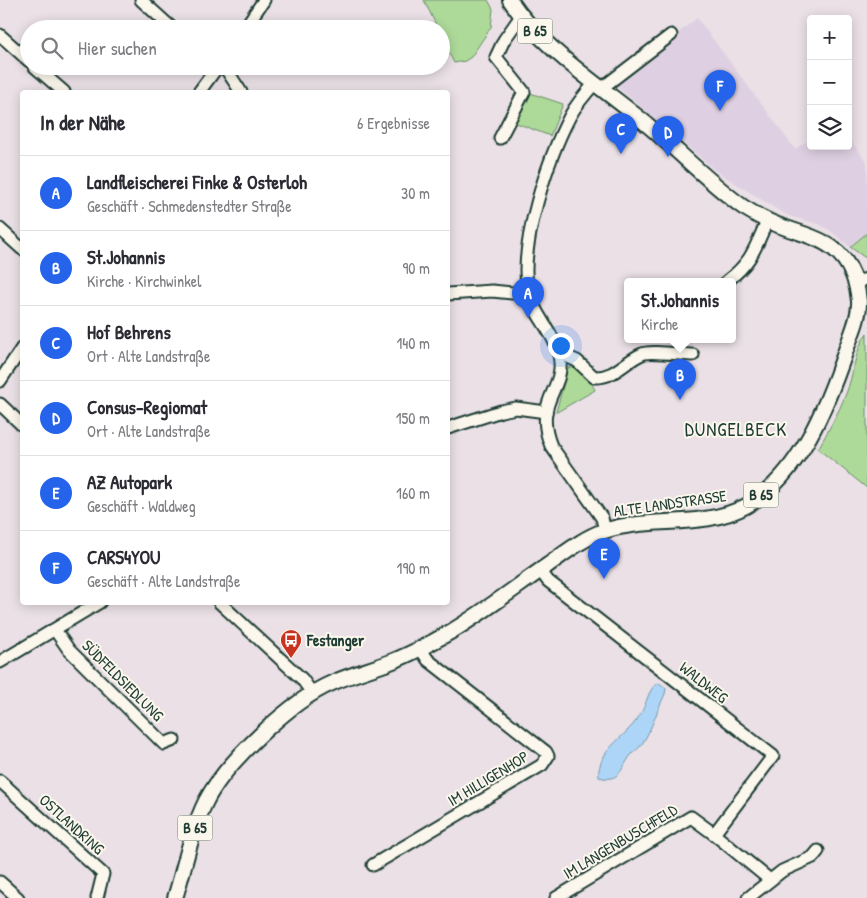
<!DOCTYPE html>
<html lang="de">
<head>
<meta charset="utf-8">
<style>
	body { margin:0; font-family:"Patrick Hand",sans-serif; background:#f7f7f7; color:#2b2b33 }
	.controls { position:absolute; right:15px; top:15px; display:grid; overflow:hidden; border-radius:5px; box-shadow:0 2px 12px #0003 }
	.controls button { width:45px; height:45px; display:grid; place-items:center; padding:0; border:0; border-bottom:1px solid #e1e1e2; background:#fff; color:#2b2b33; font:25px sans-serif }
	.you { position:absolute; left:560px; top:345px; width:18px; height:18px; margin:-12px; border:4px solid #fff; border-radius:50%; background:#1a73e8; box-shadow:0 0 0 8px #1a73e833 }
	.badge { display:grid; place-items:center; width:32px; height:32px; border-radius:50%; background:#2563eb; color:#fff; font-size:16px; font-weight:700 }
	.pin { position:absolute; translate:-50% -41px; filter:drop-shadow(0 1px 2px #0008) }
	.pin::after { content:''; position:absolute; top:26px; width:18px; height:15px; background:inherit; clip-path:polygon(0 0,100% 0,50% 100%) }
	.popup { position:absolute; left:624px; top:278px; width:112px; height:65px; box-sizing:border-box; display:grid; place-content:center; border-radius:5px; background:#fff; filter:drop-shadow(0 1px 4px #0005); font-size:16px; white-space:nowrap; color:#7c7c81 }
	.popup b { font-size:19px; color:#2b2b33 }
	.popup::after { content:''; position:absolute; left:50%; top:100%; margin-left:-10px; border:10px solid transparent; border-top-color:#fff }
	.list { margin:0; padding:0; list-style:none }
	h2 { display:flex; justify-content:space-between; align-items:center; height:65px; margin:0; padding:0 20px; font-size:21px }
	h2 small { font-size:16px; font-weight:400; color:#7c7c81 }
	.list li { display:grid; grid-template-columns:32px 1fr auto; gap:15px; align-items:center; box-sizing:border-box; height:75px; padding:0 20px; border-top:1px solid #e1e1e2 }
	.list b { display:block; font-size:19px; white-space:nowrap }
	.list p { margin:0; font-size:16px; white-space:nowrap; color:#7c7c81 }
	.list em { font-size:16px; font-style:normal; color:#7c7c81 }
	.icon { flex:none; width:28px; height:28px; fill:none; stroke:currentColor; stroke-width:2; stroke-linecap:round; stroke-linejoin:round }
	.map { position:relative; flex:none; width:867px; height:898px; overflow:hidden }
	.search { position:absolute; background:#fff; box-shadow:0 2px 12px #0003; left:20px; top:20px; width:430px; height:55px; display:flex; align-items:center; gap:12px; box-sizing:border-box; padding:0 18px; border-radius:28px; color:#7c7c81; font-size:19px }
	.panel { position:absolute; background:#fff; box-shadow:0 2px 12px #0003; left:20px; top:90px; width:430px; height:515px; border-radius:5px }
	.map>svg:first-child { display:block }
	.built { fill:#ded0e2 }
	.green { fill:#aeda99; stroke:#668c66 }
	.water { fill:#acd5f7; stroke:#7498a9 }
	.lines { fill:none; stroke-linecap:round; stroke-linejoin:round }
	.minor-casing { stroke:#1f3d34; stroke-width:15 }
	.major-casing { stroke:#1f3d34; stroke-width:18 }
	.minor { stroke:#fbf7ec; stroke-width:11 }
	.major { stroke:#fbf7ec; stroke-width:14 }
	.labels { text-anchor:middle; stroke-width:4; stroke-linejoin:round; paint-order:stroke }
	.shield { fill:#fbf7ec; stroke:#61756b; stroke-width:1 }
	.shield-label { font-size:15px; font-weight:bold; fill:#1f3d34 }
	.street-label { font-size:16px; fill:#1f3d34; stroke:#fbf7ec }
	.poi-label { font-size:16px; font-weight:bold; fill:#1f3d34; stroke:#fbf7ec; text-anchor:start }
	.quarter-label { font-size:19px; letter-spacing:1px; fill:#1f3d34; stroke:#fbf7ec }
</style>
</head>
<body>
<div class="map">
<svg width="867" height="898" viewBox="0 0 867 898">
	<rect width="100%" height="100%" fill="#eae0e6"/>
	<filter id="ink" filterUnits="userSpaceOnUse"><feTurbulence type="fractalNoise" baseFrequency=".02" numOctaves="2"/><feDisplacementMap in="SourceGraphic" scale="10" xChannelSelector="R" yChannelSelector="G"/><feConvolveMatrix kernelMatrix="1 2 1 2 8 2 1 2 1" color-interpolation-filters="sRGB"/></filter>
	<g filter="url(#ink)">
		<polygon class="built" points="697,18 795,149 811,139 811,146 848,146 848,137 867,162 867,233 850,247 831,231 819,224 789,216 778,210 716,171 614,84"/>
		<g class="green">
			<polygon points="424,0 488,0 493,9 491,27 471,57 465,61 454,63 441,37 441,29 438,29"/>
			<polygon points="530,93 563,104 550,136 514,122"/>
			<polygon points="867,233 867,259 850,247"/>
			<path d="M867,333V488L818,449C828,431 838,414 846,394C854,374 854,351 867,333Z"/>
			<path d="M573,366C585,369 590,380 595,390L557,412H556L568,368Z"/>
		</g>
		<path class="water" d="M659,683L666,688L665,694C657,710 652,729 642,744C639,749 634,751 631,755C621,768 620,783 599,777C598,771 600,764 603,758C610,743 632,731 641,713C647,704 648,687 659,683Z"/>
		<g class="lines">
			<g class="minor-casing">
				<g id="minor">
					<polyline points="141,0 173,29"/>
					<polyline points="244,29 264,0"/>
					<polyline points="0,35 29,61"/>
					<polyline points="34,66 64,92"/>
					<polyline points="221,66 226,69 241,92"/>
					<path d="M595,83C586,93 577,103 570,116C549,156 518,246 528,291C534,317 558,335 560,362C562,381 548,395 546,413C544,424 547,436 551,446L602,518L605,531"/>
					<polyline points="602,88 671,35"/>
					<polyline points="199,92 218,66"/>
					<polyline points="500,138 524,92 496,57 504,40 521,16"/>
					<polyline points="0,229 22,249"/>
					<path d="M727,281C752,262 755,248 767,221"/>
					<polyline points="855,282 867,279"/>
					<polyline points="448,294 492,291 512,293 528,290"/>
					<path d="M559,353L577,361L594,377C615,378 625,361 642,354C649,350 683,355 693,355"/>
					<polyline points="0,381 22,348"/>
					<polyline points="0,404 22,425"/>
					<polyline points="448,428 501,411 516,408 546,412"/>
					<polyline points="540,570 548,581 773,756 714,834"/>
					<polyline points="219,602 302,679 312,693"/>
					<polyline points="55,630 69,650 164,744 174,740"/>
					<polyline points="0,662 100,602"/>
					<polyline points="0,781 103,874 97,898"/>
					<polyline points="373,865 542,765 548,756 546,752 428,660 420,648"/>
					<polyline points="0,882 18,898"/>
					<polyline points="556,898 691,817 714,834 770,880"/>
					<polyline points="748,898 782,871 813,857 818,851"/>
				</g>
			</g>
			<g class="major-casing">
				<path id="major" d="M175,898C185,866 191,831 206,801C226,762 292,700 332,683C352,674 373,669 393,661C413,653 433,642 452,631C485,611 516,587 548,565C565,553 583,538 604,531C649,516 705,529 746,506C800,476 827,405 846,350C851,335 860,317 859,301C858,290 854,276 849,267C836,243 813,237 789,229C773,224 757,216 743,207C708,182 677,149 644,122C598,84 543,50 510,0"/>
			</g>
			<use href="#minor" class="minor"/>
			<use href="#major" class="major"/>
		</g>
	</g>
	<defs>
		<g id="bus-pin" transform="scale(1.125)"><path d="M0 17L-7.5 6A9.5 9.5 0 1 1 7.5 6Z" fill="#c8321e" stroke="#fbf7ec"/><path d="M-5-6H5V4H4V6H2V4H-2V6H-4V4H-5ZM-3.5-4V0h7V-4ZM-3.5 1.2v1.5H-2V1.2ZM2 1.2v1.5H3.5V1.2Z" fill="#fff"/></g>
	</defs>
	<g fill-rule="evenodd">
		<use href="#bus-pin" x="291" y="640"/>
	</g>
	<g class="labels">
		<g class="shield">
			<rect x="517.5" y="18.5" width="35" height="25" rx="4"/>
			<rect x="743.5" y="482.5" width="35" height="25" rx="4"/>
			<rect x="177.5" y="815.5" width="35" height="25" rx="4"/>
		</g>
		<g class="shield-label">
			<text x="535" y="36">B 65</text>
			<text x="761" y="500">B 65</text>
			<text x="195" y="833">B 65</text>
		</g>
		<g class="street-label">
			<text transform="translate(670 503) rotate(-8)" y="6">ALTE LANDSTRASSE</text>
			<text transform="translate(123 680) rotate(45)" y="6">SÜDFELDSIEDLUNG</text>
			<text transform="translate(704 682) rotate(38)" y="6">WALDWEG</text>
			<text transform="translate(488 778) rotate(-31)" y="6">IM HILLIGENHOP</text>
			<text transform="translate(72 824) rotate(42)" y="6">OSTLANDRING</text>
			<text transform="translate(620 841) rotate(-31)" y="6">IM LANGENBUSCHFELD</text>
		</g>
		<g class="poi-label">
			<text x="307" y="646">Festanger</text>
		</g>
		<g class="quarter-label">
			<text x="736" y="436">DUNGELBECK</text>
		</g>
	</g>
</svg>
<div class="controls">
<button>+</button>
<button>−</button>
<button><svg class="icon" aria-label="layers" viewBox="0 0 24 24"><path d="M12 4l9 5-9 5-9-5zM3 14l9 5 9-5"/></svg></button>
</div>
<div class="you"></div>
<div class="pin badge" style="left:528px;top:318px">A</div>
<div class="pin badge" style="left:680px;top:400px">B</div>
<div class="popup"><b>St.Johannis</b>Kirche</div>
<div class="pin badge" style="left:621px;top:154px">C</div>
<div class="pin badge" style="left:668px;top:157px">D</div>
<div class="pin badge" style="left:604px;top:579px">E</div>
<div class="pin badge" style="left:720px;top:111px">F</div>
<div class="search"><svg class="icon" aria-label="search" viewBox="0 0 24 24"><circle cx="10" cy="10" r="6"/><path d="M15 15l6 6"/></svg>Hier suchen</div>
<section class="panel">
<h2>In der Nähe<small>6 Ergebnisse</small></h2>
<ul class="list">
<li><span class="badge">A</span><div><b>Landfleischerei Finke &amp; Osterloh</b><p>Geschäft · Schmedenstedter Straße</p></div><em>30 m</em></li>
<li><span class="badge">B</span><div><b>St.Johannis</b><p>Kirche · Kirchwinkel</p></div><em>90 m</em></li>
<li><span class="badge">C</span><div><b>Hof Behrens</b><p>Ort · Alte Landstraße</p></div><em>140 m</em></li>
<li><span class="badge">D</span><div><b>Consus-Regiomat</b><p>Ort · Alte Landstraße</p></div><em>150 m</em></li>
<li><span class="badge">E</span><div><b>AZ Autopark</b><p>Geschäft · Waldweg</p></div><em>160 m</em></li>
<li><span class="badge">F</span><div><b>CARS4YOU</b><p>Geschäft · Alte Landstraße</p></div><em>190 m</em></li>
</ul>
</section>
</div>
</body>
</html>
